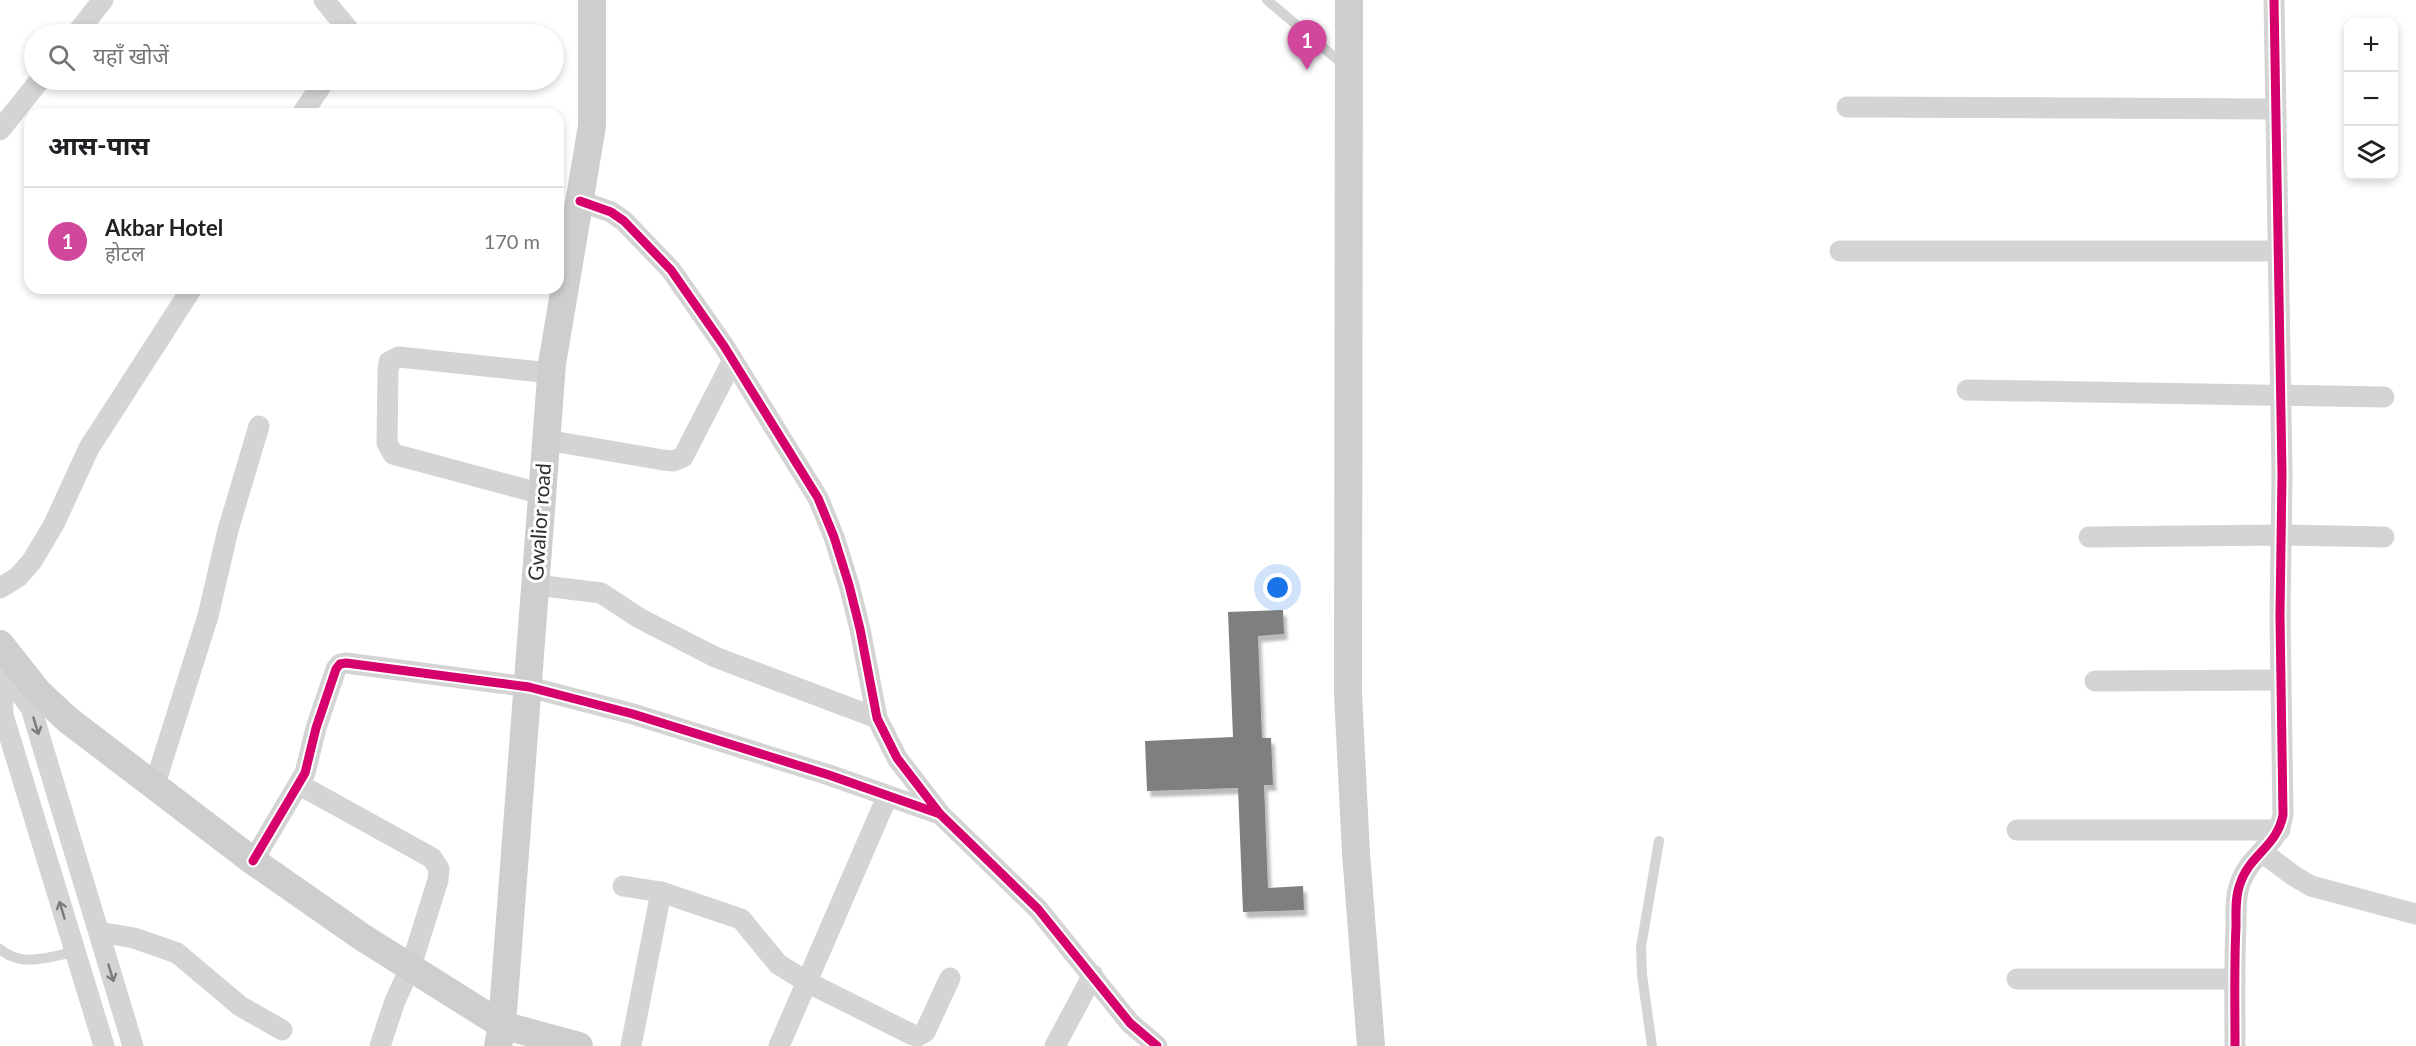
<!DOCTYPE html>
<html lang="hi">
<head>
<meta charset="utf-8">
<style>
	body { margin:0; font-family:Lato,"Noto Sans Devanagari",sans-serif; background:#f6f6f6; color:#202124 }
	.controls { position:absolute; right:18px; top:18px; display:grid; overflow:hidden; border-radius:12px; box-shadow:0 3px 9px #0003 }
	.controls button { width:54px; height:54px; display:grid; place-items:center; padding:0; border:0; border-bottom:2px solid #e0e0e0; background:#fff; color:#202124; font:30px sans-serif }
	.you { position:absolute; left:1278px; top:588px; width:21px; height:21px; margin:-15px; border:4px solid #fff; border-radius:50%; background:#1a73e8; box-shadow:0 0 0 9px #1a73e833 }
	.badge { display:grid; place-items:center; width:39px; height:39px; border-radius:50%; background:#7c3aed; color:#fff; font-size:20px; font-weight:700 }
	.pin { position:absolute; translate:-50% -50px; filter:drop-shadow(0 2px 3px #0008) }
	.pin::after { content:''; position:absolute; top:32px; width:21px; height:18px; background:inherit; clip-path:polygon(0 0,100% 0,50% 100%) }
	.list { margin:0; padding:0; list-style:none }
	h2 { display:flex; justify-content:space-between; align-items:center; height:78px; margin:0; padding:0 24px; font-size:26px }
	h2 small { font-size:20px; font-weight:400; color:#757577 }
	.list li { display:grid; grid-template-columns:39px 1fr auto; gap:18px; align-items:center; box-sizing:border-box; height:108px; padding:0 24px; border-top:2px solid #e0e0e0 }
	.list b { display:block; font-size:22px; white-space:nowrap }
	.list p { margin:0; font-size:20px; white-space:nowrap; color:#757577 }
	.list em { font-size:20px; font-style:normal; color:#757577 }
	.icon { flex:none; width:33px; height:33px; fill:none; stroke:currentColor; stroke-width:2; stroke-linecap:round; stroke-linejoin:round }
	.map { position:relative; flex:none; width:2416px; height:1046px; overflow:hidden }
	.search { position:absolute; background:#fff; box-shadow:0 3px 9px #0003; left:24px; top:24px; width:540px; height:66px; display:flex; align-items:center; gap:15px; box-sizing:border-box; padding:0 21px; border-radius:33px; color:#757577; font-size:22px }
	.panel { position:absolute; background:#fff; box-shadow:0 3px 9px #0003; left:24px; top:108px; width:540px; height:186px; border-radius:18px }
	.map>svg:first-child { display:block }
	.building { fill:#7f7f7f; filter:url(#shadow) }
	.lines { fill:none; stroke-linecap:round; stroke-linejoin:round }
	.lane { stroke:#d4d4d4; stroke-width:10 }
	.street { stroke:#d4d4d4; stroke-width:21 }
	.secondary { stroke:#cecece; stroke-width:28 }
	.cycleway-casing { stroke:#fff; stroke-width:13 }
	.cycleway { stroke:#d6006c; stroke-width:9 }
	.oneway { stroke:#7a7a7a }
	.labels { text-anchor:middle; stroke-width:6; stroke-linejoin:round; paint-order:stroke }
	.street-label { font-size:21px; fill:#303030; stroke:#fff }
</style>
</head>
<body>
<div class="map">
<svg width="2416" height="1046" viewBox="0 0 2416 1046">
	<defs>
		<filter id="shadow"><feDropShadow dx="3.5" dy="6" stdDeviation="1.5" flood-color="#0004"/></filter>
	</defs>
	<rect width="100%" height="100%" fill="#fff"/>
	<polygon class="building" points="1283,610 1284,634 1258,636 1262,738 1271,738 1273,785 1264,785 1268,888 1303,886 1304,910 1243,912 1238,788 1147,791 1145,741 1233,737 1228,612"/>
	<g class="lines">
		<g class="lane">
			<polyline points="1267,0 1345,66"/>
			<path d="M0,949C22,968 49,957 74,952"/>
			<polyline points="1652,1046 1642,975 1641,947 1659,841"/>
		</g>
		<g class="street">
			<polyline points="324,0 352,34"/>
			<polyline points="76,34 103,0"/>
			<polyline points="1847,107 2275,109"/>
			<polyline points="302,114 325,80"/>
			<polyline points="0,130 40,80"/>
			<polyline points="580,201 611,212 624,221 671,270 724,346 818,498 834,537 849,585 860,629 877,718 897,758 940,814 1038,909 1130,1023 1157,1046"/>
			<polyline points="1840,251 2277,251"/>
			<polyline points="1967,390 2384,397"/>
			<polyline points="546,440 663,460 673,461 683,457 733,360"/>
			<polyline points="542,494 393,454 387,443 388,371 389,362 399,357 551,373"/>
			<polyline points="2089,537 2281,535 2384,537"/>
			<polyline points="536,585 601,593 639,618 715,657 877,718"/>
			<polyline points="0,588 18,577 32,561 54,524 89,448 192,288"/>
			<polyline points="0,657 2,669 31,708 133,1046"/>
			<polyline points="2,669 3,715 104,1046"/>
			<polyline points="2095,681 2280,680"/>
			<polyline points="300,785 432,858 439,869 438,880 411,966 395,1001 380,1046"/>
			<polyline points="154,787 208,616 228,530 259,426"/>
			<polyline points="2017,830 2280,830"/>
			<polyline points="2262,852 2294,876 2311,886 2416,914"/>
			<polyline points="253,861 305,773 316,728 336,669 340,664 346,663 529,687 633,714 829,775 940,814"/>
			<polyline points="623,886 661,892 741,919 778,964 807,982 913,1035 918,1036 925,1032 950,978"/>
			<polyline points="99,932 134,938 177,953 240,1006 282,1030"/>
			<polyline points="2017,979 2235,979"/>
			<polyline points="631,1046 661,892"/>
			<polyline points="779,1046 887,797"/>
			<polyline points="1055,1046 1093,975"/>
			<path d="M2235,1046C2235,1006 2234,966 2236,926C2236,912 2235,897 2240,884C2249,855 2277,847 2283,815L2280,616L2282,474L2274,0"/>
		</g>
		<g class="secondary">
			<polyline points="1349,0 1348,694 1356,853 1371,1046"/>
			<polyline points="0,644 38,692 68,720 253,861 362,937 502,1025 579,1046"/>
			<polyline points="498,1046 502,1025 552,364 592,126 592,0"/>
		</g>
		<g class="cycleway-casing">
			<g id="cycleway">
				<polyline points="580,201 611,212 624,221 671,270 724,346 818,498 834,537 849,585 860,629 877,718 897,758 940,814 1038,909 1130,1023 1157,1046"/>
				<polyline points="253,861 305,773 316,728 336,669 340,664 346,663 529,687 633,714 829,775 940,814"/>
				<path d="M2235,1046C2235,1006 2234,966 2236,926C2236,912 2235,897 2240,884C2249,855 2277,847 2283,815L2280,616L2282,474L2274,0"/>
			</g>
		</g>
		<use href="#cycleway" class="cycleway"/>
	</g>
	<defs><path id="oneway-shaft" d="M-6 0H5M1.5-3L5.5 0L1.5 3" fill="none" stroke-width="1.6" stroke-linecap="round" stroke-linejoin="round" transform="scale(1.5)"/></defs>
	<g class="oneway">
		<use href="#oneway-shaft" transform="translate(36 726) rotate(73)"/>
		<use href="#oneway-shaft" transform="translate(62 910) rotate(-107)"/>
		<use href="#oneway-shaft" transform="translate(111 973) rotate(73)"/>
	</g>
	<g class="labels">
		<g class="street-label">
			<text transform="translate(540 522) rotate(-86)" y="7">Gwalior road</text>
		</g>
	</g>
</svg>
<div class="controls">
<button>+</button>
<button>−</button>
<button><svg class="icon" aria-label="layers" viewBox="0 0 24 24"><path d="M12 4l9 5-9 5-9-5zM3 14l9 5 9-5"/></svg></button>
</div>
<div class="you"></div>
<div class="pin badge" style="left:1307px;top:70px;background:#d1479c">1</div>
<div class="search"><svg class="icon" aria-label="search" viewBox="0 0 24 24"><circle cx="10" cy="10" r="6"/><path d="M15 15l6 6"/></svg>यहाँ खोजें</div>
<section class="panel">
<h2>आस-पास<small></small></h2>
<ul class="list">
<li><span class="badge" style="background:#d1479c">1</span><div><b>Akbar Hotel</b><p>होटल</p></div><em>170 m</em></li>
</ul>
</section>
</div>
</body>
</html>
